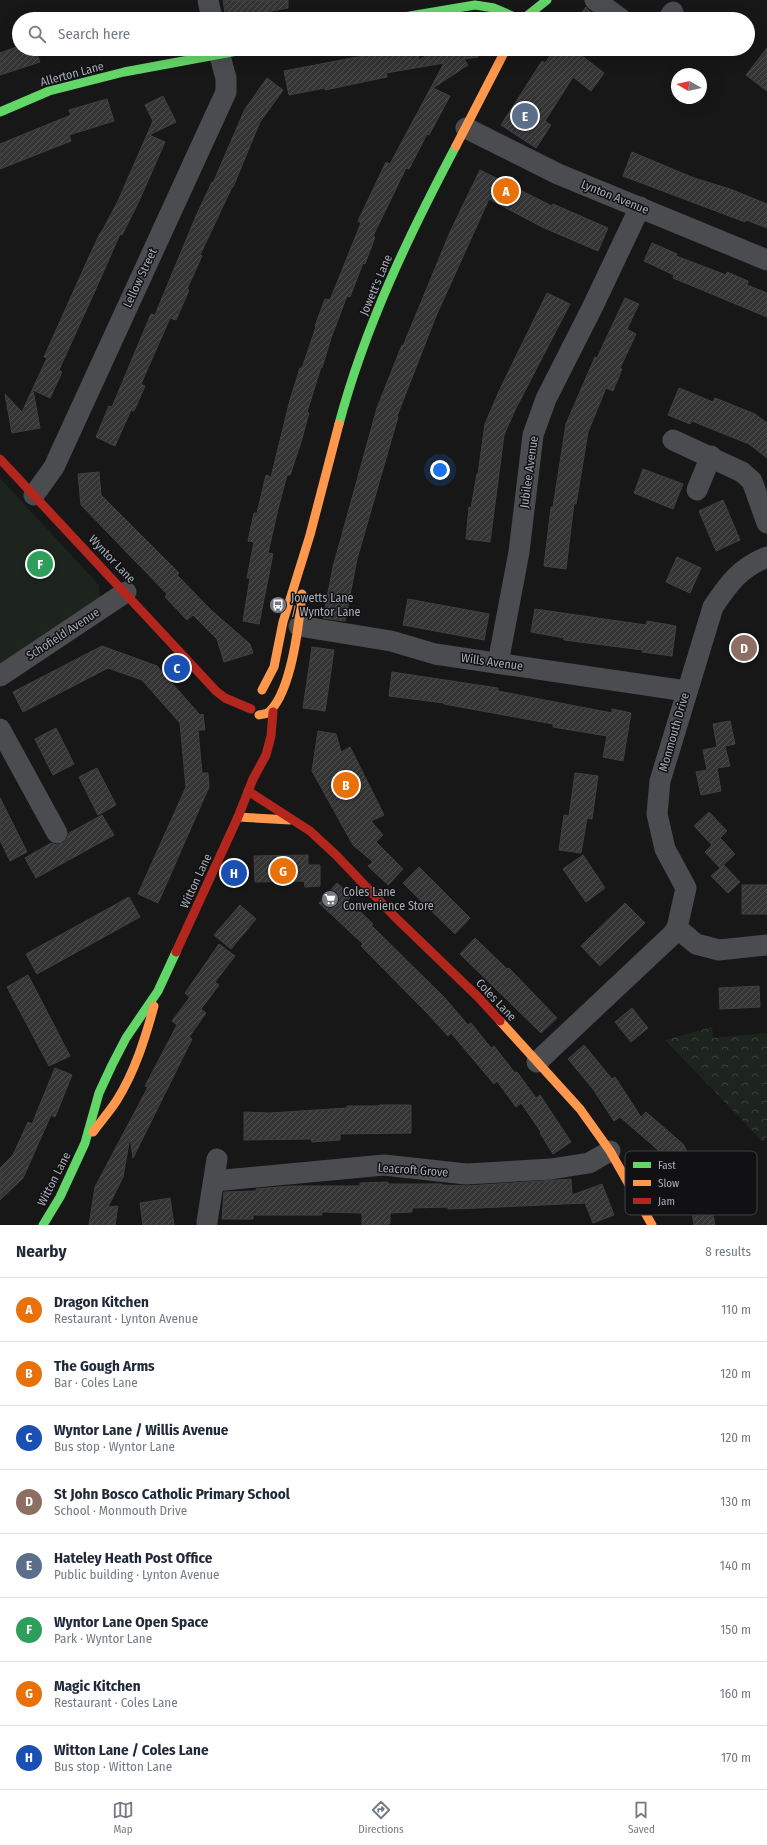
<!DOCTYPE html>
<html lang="en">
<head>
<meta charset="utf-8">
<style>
	body { margin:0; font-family:"Fira Sans Condensed",sans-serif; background:#f6f6f7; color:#1f2937 }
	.compass { position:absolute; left:671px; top:68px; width:36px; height:36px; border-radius:50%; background:#fff; box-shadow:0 4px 16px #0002; rotate:279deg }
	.you { position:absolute; left:440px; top:470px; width:14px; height:14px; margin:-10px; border:3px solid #fff; border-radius:50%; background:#1a73e8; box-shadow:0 0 0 6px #1a73e833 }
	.badge { display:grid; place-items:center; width:26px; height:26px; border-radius:50%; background:#757880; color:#fff; font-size:13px; font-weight:700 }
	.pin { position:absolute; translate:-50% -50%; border:2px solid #fff; box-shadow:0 1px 4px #0006 }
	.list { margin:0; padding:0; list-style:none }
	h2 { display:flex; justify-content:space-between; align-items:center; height:52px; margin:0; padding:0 16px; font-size:17px }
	h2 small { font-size:13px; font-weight:400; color:#747a83 }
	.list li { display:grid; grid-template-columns:26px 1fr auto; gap:12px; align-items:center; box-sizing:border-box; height:64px; padding:0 16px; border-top:1px solid #e0e1e3 }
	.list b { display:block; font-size:15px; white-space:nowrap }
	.list p { margin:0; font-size:13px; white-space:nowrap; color:#747a83 }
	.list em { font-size:13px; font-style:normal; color:#747a83 }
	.icon { flex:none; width:22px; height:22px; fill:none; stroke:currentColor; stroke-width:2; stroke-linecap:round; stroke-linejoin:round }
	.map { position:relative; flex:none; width:767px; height:1225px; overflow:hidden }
	.search { position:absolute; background:#fff; box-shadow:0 4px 16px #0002; left:12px; right:12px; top:12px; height:44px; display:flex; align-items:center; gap:10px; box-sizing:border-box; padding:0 14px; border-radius:22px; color:#747a83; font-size:15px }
	.sheet { height:564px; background:#fff }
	nav { display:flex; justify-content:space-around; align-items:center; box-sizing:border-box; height:56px; border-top:1px solid #e0e1e3; background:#fff; font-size:11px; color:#747a83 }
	nav a { display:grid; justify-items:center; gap:2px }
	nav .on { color:#757880 }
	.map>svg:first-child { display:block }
	.forest { fill:url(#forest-crowns) }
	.park { fill:#1d241e }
	.building { fill:url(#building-hatch); stroke:#3f4043 }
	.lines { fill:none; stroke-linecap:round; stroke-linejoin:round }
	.street { stroke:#4b4c50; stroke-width:21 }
	.fast { stroke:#63d668; stroke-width:9 }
	.slow { stroke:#ff974d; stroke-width:9 }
	.jam { stroke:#b3261e; stroke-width:9 }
	.labels { text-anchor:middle; stroke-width:3; stroke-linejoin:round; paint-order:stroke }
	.street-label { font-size:12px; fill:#a8adb8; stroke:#111113 }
	.poi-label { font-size:12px; fill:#a8adb8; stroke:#111113; text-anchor:start }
	.key { fill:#111113; stroke:#3e4045; stroke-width:1 }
	.key-label { font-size:11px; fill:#a8adb8 }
</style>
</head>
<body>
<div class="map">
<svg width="767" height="1225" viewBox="0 0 767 1225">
	<defs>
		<pattern id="forest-crowns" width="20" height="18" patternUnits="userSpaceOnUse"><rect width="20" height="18" fill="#1d241e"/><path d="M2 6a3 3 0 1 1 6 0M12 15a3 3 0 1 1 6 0" fill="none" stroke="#3b413d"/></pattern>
		<pattern id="building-hatch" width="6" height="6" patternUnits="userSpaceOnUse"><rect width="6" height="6" fill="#353536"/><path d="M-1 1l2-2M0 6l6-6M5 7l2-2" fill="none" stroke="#4f5051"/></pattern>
	</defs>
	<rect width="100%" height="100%" fill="#171717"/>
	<polygon class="forest" points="712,1027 713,1038 767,1033 767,1137 763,1142 665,1040"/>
	<polygon class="park" points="0,478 99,585 100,602 0,664"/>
	<g class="building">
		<polygon points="223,0 288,0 288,8 226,19"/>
		<polygon points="586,7 588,10 601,19 577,19"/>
		<polygon points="19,46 19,49 35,49 40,62 0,75 0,53"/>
		<polygon points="767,48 767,91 746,75"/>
		<polygon points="389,49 418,49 419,60 436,49 477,49 478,57 464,59 468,65 433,88 450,96 429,135 427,134 409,169 406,168 373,236 375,237 365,264 363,263 350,297 347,296 331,338 322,368 321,367 307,412 309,413 301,442 290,475 287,475 278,509 268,553 273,554 259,624 243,621 250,578 247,578 254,542 248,541 254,513 257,513 266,475 271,477 290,400 300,368 302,368 316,327 315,326 325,299 330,300 361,223 358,221 386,162 390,164 444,63 386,73 387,77 325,90 325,88 289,95 284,71 389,51"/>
		<polygon points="555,49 585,49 581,55 604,73 591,91 573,77 545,121 551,125 536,148 501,125 542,61 545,63"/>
		<polygon points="267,78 283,90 260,122 233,187 232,187 200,255 202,256 187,289 189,290 176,320 170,318 141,384 145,386 134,411 131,410 115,446 96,437 109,406 112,407 151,314 155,315 196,216 212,182 213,183 245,109"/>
		<polygon points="163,96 176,122 149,135 165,142 139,201 122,235 120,234 103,273 59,370 62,372 50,398 33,390 40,428 12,433 5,394 22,412 47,358 44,357 88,259 100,233 101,233 118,201 153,121 145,105"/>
		<polygon points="107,99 114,121 69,135 71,141 0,169 0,144 71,115 69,110"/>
		<polygon points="632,152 694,178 730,189 767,204 767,228 746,220 745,222 623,176"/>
		<polygon points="480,170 552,206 553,204 608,228 598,251 542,227 489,199 436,316 397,416 398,417 357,559 345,621 323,618 333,567 377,408 402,345 403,346 450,232"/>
		<polygon points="652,243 677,254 676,256 726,275 727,272 748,281 747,285 767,293 767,317 673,278 674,275 644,261"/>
		<polygon points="547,293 570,304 515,410 504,435 490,542 466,539 469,507 471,508 477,474 478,474 485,424 500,389"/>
		<polygon points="625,298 639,304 627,329 636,334 620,368 622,369 613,391 606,388 588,432 576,504 574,503 566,569 544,566 551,507 553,507 566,424 595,357 597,358"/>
		<polygon points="679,388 713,402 715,398 755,414 767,423 767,458 749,444 692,421 690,424 668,415"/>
		<polygon points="643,469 683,484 673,509 634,493"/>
		<polygon points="99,472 101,495 179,573 177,575 211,610 250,644 253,653 224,662 217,639 193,615 187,620 165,597 167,594 81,505 78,474"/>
		<polygon points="723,500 740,540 716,551 699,511"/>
		<polygon points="677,557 701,568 690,593 666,582"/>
		<polygon points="408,599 489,614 484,640 403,625"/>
		<polygon points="535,609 646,625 647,621 676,626 672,656 642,652 643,650 564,640 564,638 531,632"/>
		<polygon points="102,646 157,666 200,715 203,714 205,730 198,730 202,773 208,773 209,787 158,903 138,894 186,787 180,723 142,680 108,668 23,712 13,692"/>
		<polygon points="312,647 334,650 325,711 303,708"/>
		<polygon points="392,672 498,688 498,691 612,713 612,709 631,713 623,761 603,757 607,736 553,727 553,724 444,704 444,703 389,696"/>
		<polygon points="730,721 735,744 725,746 730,766 717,768 721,791 701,795 696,772 707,770 703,750 717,747 713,724"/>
		<polygon points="56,728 74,764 53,775 35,739"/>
		<polygon points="318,731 336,734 341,752 350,747 384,815 371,821 383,835 376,842 403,869 388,885 368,866 373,862 353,845 312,771"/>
		<polygon points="97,768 116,805 98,815 79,777"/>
		<polygon points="575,773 598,776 592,819 587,818 581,853 559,850 564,815 569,816"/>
		<polygon points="0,798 27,852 10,861 0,840"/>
		<polygon points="709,812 727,831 720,838 735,854 720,868 705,852 712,845 694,826"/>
		<polygon points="102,815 114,835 36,878 25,858 51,843 57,845 63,843 67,839 69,833"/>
		<polygon points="308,855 308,865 320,865 320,886 305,887 304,881 255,882 254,856"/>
		<polygon points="583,855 605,888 586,902 563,869"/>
		<polygon points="724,865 740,882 728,893 711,876"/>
		<polygon points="419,867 470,918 455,934 403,883"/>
		<polygon points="337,883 351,896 348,900 373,924 371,925 444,997 468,1025 471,1023 491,1048 494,1046 515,1073 517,1072 536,1098 540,1095 571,1142 553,1154 540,1133 541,1132 521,1103 516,1107 497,1081 494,1084 451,1033 448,1036 427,1013 361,946 363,944 319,903"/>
		<rect x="742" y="885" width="25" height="29"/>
		<polygon points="129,897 140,917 37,974 26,954"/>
		<polygon points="625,903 645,923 600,966 581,946"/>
		<polygon points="240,905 256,919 231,949 214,935"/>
		<polygon points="475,938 507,969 509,968 557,1018 541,1033 460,954"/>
		<polygon points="219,944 235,956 215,982 219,985 201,1009 206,1013 189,1037 192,1039 133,1158 130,1137 123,1177 108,1207 118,1206 115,1225 89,1225 95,1187 148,1087 145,1086 177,1025 172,1021 190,997 185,993"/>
		<polygon points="28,975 70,1056 49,1066 7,987"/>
		<polygon points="759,986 760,1007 720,1009 719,988"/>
		<polygon points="632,1008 648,1028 631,1042 615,1022"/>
		<polygon points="584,1045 612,1079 615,1077 641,1117 646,1112 683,1144 709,1192 715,1225 694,1225 691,1204 665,1156 620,1117 614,1121 593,1089 568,1059"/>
		<polygon points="55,1068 72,1075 55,1117 51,1115 23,1178 0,1200 0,1168 13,1155 28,1122 32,1124"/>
		<polygon points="379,1105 411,1105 411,1133 340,1134 340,1140 312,1142 311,1139 244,1140 244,1112 270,1113 347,1108 347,1106 379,1106"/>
		<polygon points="571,1179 572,1195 602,1184 614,1215 593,1223 585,1203 478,1208 448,1209 448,1207 412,1208 412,1212 390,1213 390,1224 362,1225 362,1213 322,1212 322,1215 253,1215 253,1219 222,1219 224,1192 256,1191 256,1189 291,1186 360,1186 360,1183 388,1182 388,1184 442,1184 442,1185 467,1186"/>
		<polygon points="170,1198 174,1225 143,1225 140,1203"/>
	</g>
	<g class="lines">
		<g class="street">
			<polyline points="208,0 212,19"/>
			<polyline points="595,0 621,19"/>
			<polyline points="668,19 673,12"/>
			<polyline points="466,128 558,174 767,260"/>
			<polyline points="673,440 742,472 752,481 767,523"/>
			<polyline points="697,490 711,456"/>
			<polyline points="34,495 54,467 226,92 226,78 218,49"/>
			<polyline points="299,626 391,641 435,654 686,691"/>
			<polyline points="498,663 519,552 533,435 546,399 593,306 640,207"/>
			<polyline points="0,676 126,592"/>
			<polyline points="0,729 57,833"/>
			<polyline points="677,928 696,944 719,950 767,945"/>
			<path d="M537,1062L672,935L677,928L686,888L665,849L657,814L660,781L713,607C729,583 740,568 767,557"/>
			<polyline points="214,1181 384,1165 466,1174 551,1169 589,1163 610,1151"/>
			<polyline points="207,1222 217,1159"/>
		</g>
		<g class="fast">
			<polyline points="392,19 475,5 494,8 519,19"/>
			<polyline points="523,19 547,0"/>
			<polyline points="0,112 49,91 124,72 248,49"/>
			<path d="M339,424C365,326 409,235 456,146"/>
			<polyline points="43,1225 60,1197 85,1143 99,1093 112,1065 126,1038 158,991 176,952"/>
		</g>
		<g class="slow">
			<polyline points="456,146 506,49"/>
			<polyline points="262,690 274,667 283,622 310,535 339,424"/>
			<path d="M259,715C263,714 268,714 270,711C292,689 299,624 302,594"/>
			<polyline points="238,817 290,820"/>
			<polyline points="500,1021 580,1109 610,1151 652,1225"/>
			<path d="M93,1132C101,1121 110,1111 117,1100C135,1071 145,1039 154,1006"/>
		</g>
		<g class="jam">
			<polyline points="0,459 216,691 225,698 251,709"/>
			<polyline points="248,791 310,831 336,855 395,917 478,997 500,1021"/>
			<polyline points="176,952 238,817 253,779 266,755 271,736 273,712"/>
		</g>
	</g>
	<defs>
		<g id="bus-disc" transform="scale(0.9)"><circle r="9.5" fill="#757880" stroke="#111113"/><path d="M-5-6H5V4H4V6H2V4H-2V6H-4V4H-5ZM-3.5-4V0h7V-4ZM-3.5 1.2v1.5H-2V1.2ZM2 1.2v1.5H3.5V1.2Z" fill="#fff"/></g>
		<g id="supermarket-disc" transform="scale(0.9)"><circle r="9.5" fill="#757880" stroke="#111113"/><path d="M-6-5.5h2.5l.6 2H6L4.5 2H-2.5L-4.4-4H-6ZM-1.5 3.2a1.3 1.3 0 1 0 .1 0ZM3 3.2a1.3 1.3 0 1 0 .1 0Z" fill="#fff"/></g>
	</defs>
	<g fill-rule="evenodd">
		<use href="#bus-disc" x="278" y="605"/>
		<use href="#supermarket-disc" x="330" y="899"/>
	</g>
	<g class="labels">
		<g class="street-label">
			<text transform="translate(72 74) rotate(-15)" y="4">Allerton Lane</text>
			<text transform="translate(615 197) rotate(22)" y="4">Lynton Avenue</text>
			<text transform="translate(140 278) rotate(-65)" y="4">Lellow Street</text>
			<text transform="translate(376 285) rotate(-67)" y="4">Jowett's Lane</text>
			<text transform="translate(529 472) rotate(-82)" y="4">Jubilee Avenue</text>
			<text transform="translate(112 559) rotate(46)" y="4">Wyntor Lane</text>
			<text transform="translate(63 634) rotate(-33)" y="4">Schofield Avenue</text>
			<text transform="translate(492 662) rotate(8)" y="4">Wills Avenue</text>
			<text transform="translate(674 732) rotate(-74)" y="4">Monmouth Drive</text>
			<text transform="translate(196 881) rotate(-65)" y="4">Witton Lane</text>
			<text transform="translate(496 1000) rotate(47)" y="4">Coles Lane</text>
			<text transform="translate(413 1170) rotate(4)" y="4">Leacroft Grove</text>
			<text transform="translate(54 1179) rotate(-63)" y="4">Witton Lane</text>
		</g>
		<g class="poi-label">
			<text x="291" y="602">Jowetts Lane<tspan x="291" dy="14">/ Wyntor Lane</tspan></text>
			<text x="343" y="896">Coles Lane<tspan x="343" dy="14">Convenience Store</tspan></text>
		</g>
	</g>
	<rect x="625" y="1151" width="132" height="64" rx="6" class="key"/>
	<rect x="633" y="1162" width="18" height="6" fill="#63d668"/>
	<rect x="633" y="1180" width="18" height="6" fill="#ff974d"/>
	<rect x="633" y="1198" width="18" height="6" fill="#b3261e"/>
	<g class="key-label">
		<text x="658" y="1169">Fast</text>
		<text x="658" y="1187">Slow</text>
		<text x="658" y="1205">Jam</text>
	</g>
</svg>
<svg class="compass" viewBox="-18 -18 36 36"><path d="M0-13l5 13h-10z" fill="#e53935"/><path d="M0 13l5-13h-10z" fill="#747a83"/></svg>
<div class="you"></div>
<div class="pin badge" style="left:506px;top:191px;background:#e8710a">A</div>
<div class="pin badge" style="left:346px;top:785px;background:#e8710a">B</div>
<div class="pin badge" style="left:177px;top:668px;background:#1a4fb4">C</div>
<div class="pin badge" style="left:744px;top:648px;background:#8d6e63">D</div>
<div class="pin badge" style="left:525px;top:116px;background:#5c6f8a">E</div>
<div class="pin badge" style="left:40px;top:564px;background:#2e9e5b">F</div>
<div class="pin badge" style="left:283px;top:871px;background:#e8710a">G</div>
<div class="pin badge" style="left:234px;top:873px;background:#1a4fb4">H</div>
<div class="search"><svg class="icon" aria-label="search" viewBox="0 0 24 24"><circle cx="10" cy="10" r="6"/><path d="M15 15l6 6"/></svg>Search here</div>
</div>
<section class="sheet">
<h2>Nearby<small>8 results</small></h2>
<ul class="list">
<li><span class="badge" style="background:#e8710a">A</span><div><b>Dragon Kitchen</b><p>Restaurant · Lynton Avenue</p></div><em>110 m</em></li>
<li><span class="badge" style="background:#e8710a">B</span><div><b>The Gough Arms</b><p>Bar · Coles Lane</p></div><em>120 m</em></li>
<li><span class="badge" style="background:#1a4fb4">C</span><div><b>Wyntor Lane / Willis Avenue</b><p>Bus stop · Wyntor Lane</p></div><em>120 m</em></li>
<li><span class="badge" style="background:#8d6e63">D</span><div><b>St John Bosco Catholic Primary School</b><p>School · Monmouth Drive</p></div><em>130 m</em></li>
<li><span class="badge" style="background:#5c6f8a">E</span><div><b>Hateley Heath Post Office</b><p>Public building · Lynton Avenue</p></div><em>140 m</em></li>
<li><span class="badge" style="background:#2e9e5b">F</span><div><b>Wyntor Lane Open Space</b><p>Park · Wyntor Lane</p></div><em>150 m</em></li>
<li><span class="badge" style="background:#e8710a">G</span><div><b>Magic Kitchen</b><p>Restaurant · Coles Lane</p></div><em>160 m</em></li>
<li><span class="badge" style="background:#1a4fb4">H</span><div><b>Witton Lane / Coles Lane</b><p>Bus stop · Witton Lane</p></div><em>170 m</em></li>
</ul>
</section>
<nav>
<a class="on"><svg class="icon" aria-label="map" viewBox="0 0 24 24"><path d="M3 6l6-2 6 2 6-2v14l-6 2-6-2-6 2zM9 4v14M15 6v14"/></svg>Map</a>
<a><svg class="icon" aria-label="directions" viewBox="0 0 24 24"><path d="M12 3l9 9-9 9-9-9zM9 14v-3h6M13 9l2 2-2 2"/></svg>Directions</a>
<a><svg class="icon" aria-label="saved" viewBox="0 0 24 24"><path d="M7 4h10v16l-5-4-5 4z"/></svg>Saved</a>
</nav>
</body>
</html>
